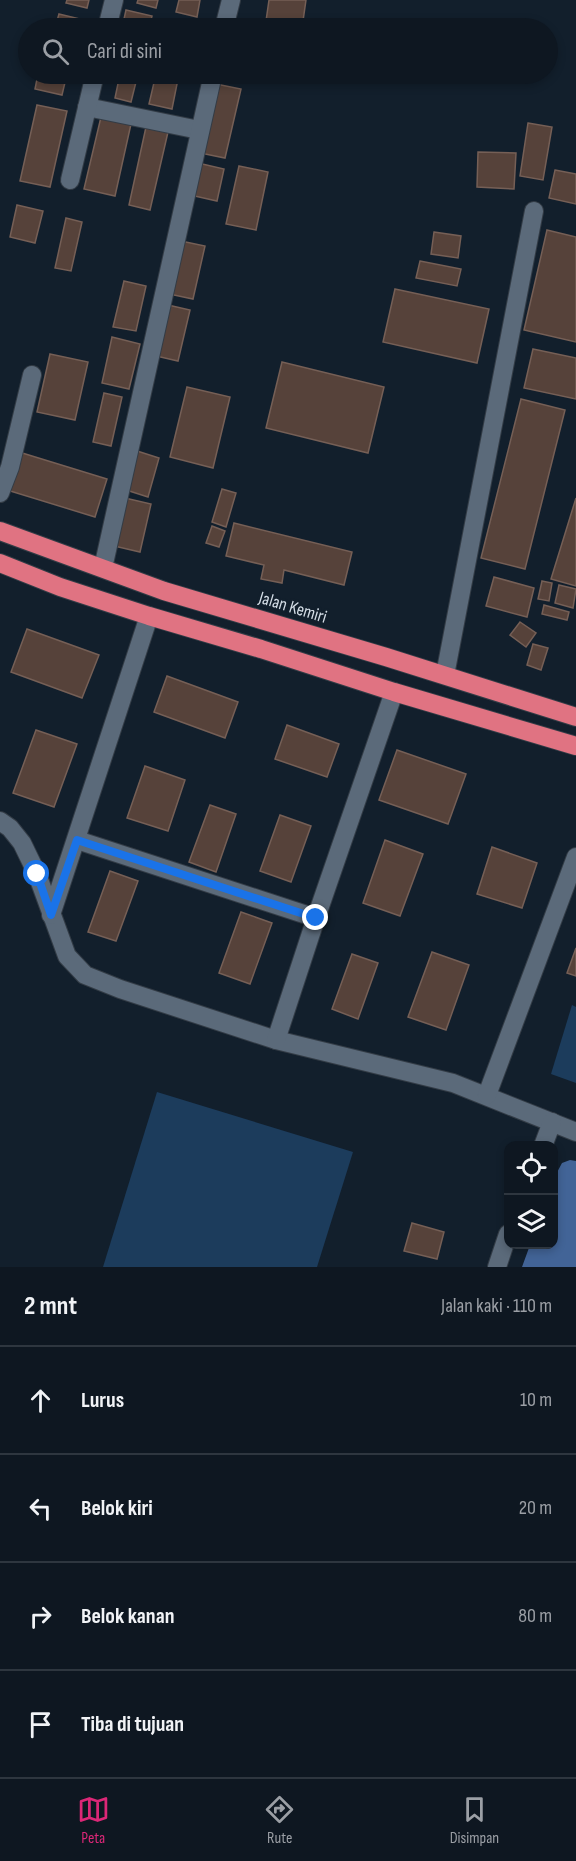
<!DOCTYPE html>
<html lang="id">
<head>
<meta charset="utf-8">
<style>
	body { margin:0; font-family:"Sofia Sans Condensed",sans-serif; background:#1c242e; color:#f1f3f6 }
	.controls { position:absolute; right:18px; bottom:18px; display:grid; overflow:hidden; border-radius:12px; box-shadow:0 3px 9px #0003 }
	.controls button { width:54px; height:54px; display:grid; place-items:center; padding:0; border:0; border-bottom:2px solid #2e363f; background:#0e1721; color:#f1f3f6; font:30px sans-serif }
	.stop { position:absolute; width:18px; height:18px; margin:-14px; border:4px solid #1a73e8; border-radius:50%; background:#fff }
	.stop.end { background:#1a73e8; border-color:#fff; box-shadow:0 2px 6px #0008 }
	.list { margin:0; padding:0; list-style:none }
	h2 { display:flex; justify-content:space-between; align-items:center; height:78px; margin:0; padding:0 24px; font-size:26px }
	h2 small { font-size:20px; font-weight:400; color:#9b9fa5 }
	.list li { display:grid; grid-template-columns:39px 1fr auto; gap:18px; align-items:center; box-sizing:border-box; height:108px; padding:0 24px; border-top:2px solid #2e363f }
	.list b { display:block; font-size:22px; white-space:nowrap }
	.list em { font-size:20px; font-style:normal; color:#9b9fa5 }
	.icon { flex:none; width:33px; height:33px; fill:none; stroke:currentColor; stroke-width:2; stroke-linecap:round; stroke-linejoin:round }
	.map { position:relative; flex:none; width:576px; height:1267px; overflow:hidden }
	.search { position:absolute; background:#0e1721; box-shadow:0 3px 9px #0003; left:18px; right:18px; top:18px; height:66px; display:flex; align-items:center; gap:15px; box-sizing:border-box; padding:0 21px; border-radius:33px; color:#9b9fa5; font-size:22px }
	.sheet { height:510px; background:#0e1721 }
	nav { display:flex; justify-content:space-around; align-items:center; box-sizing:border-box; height:84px; border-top:2px solid #2e363f; background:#0e1721; font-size:16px; color:#9b9fa5 }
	nav a { display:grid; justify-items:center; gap:3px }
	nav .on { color:#db2777 }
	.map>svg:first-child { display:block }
	.pitch { fill:#1c3c5c }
	.water { fill:#426497 }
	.building { fill:#56423a; stroke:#755f56; stroke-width:1.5 }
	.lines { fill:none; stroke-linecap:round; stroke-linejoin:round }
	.street-casing { stroke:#333c46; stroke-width:20 }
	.highway-casing { stroke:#333c46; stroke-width:20 }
	.street { stroke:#5b6a7a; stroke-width:18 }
	.highway { stroke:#e07382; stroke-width:18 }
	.route { stroke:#1a73e8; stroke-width:8 }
	.labels { text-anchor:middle; stroke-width:5; stroke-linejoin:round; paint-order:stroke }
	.street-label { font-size:18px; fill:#d3dce5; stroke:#121f2c }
</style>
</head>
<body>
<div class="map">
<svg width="576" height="1267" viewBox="0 0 576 1267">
	<rect width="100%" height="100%" fill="#121f2c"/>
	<g class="pitch">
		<polygon points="572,1005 576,1007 576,1083 551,1074"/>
		<polygon points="157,1092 353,1152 317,1267 103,1267"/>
	</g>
	<polygon class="water" points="570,1160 576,1161 576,1267 522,1267 530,1245 554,1244 554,1178 562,1163"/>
	<g class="building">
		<polygon points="67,0 89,0 87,8 66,3"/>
		<polygon points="138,0 158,0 156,8 137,3"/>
		<polygon points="179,0 200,0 197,17 176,12"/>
		<polygon points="269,0 306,0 302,28 265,28"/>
		<polygon points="126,10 152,16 149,28 122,28"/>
		<polygon points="59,14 80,19 78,28 55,28"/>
		<polygon points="170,22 190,26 190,28 169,28"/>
		<polygon points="38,74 67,74 62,95 35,89"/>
		<polygon points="120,74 138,74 131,102 115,98"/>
		<polygon points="156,74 179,74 172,109 149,104"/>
		<polygon points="216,84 241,89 225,158 200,153"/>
		<polygon points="37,105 67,111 50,187 20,181"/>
		<polygon points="101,117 131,124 115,196 84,189"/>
		<polygon points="528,123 552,127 543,180 520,176"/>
		<polygon points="146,127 168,132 150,210 129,205"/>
		<polygon points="478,152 516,153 514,189 477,187"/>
		<polygon points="198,163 224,169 217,201 190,195"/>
		<polygon points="239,166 268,172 256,230 226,224"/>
		<polygon points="555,170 576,174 576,204 549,198"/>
		<polygon points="17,205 43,211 35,243 10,237"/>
		<polygon points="66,218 82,222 71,271 55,268"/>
		<polygon points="547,230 576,237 576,342 524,330"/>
		<polygon points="434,232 461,236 458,258 431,254"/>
		<polygon points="181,241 205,246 193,299 169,294"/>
		<polygon points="420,261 461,269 457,286 416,278"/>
		<polygon points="124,281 146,286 136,331 113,327"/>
		<polygon points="395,289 489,309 477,363 383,342"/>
		<polygon points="168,305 190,310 178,361 156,356"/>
		<polygon points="112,337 140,344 129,389 102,383"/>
		<polygon points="533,349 576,358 576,399 524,388"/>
		<polygon points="50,354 88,362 75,420 37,412"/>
		<polygon points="282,362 384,387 368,453 266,428"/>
		<polygon points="187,387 230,397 213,468 170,457"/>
		<polygon points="104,393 122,397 111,446 93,442"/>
		<polygon points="521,399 565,410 525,569 481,558"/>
		<polygon points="134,450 159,458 148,497 123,489"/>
		<polygon points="19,452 107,479 95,517 7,490"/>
		<polygon points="222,489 236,493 226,527 212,522"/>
		<polygon points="125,498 151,504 140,552 114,546"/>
		<polygon points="576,498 576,586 551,579"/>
		<polygon points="234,523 352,552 344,585 284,570 282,583 261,579 264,565 226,556"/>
		<polygon points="212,526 225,531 219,547 206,543"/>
		<polygon points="494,577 534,588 527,617 486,606"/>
		<polygon points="542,581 552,583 549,601 538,599"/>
		<polygon points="559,585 576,589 573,608 555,603"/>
		<polygon points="544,605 569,612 567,620 542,614"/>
		<polygon points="520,622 536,633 526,647 510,635"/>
		<polygon points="27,629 99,655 82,698 11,672"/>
		<polygon points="533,644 548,648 541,670 527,665"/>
		<polygon points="167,676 238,702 225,738 154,712"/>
		<polygon points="287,725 339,744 327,777 275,759"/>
		<polygon points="36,730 77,744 54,807 13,793"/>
		<polygon points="397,750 466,774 448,824 379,800"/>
		<polygon points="145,766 185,780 168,831 127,818"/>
		<polygon points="210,805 236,814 216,872 189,862"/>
		<polygon points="280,815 311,826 291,882 260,871"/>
		<polygon points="385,840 423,854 400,916 363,903"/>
		<polygon points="492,847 537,863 522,908 477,894"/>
		<polygon points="110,871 138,881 116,941 88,932"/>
		<polygon points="241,912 272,923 250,984 219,973"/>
		<polygon points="576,948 576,976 567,973"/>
		<polygon points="432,952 469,965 446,1030 408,1017"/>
		<polygon points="352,954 378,963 358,1019 332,1009"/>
		<polygon points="412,1223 444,1232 437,1259 404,1251"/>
	</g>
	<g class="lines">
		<g class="street-casing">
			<g id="street">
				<polyline points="107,28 114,0"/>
				<polyline points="224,28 231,0"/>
				<polyline points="87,107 199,130"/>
				<polyline points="70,180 95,74"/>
				<polyline points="0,493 10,467 32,375"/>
				<polyline points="103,568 213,74"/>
				<polyline points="445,675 534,211"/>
				<polyline points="0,821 10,828 22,843 37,874 67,956 85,975 120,989 276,1040 453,1083 576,1132"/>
				<polyline points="77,840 316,918"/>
				<polyline points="51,915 149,616"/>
				<polyline points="276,1040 316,918 394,692"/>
				<polyline points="487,1095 576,857"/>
				<polyline points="543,1146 552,1122"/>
				<polyline points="497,1267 508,1234"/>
			</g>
		</g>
		<g class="highway-casing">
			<g id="highway">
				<polyline points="0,531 164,591 386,657 576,717"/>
				<polyline points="0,563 60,587 149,616 261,649 394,692 576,746"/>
			</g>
		</g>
		<use href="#street" class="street"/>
		<use href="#highway" class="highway"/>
	</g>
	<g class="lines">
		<polyline class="route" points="37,874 51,915 77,840 316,918"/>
	</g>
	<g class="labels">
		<g class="street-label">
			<text transform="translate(293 607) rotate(17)" y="6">Jalan Kemiri</text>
		</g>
	</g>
</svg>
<div class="controls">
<button><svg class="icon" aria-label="locate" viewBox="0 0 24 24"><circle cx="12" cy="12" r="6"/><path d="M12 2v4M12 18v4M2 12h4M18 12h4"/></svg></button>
<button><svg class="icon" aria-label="layers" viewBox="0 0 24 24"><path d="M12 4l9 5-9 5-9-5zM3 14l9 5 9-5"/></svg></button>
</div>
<div class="stop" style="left:37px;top:874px"></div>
<div class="stop end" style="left:316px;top:918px"></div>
<div class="search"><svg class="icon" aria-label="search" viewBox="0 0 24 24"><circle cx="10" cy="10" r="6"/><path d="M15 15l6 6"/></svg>Cari di sini</div>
</div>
<section class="sheet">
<h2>2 mnt<small>Jalan kaki · 110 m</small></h2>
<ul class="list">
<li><svg class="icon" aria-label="ahead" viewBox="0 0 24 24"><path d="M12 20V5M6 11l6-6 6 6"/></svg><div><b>Lurus</b></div><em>10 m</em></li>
<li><svg class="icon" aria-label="left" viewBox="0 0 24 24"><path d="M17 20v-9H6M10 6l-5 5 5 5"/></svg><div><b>Belok kiri</b></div><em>20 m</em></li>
<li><svg class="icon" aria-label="right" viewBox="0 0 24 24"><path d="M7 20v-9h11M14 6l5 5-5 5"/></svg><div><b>Belok kanan</b></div><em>80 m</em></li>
<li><svg class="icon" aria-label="arrive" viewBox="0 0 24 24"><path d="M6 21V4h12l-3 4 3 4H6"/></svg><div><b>Tiba di tujuan</b></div></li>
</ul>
</section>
<nav>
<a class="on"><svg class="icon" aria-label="map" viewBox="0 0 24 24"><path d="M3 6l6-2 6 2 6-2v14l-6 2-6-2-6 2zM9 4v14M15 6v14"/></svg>Peta</a>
<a><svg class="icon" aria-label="directions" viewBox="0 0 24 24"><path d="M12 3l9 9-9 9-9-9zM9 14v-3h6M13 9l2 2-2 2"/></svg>Rute</a>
<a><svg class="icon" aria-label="saved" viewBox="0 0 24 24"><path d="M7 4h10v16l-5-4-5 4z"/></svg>Disimpan</a>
</nav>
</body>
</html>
